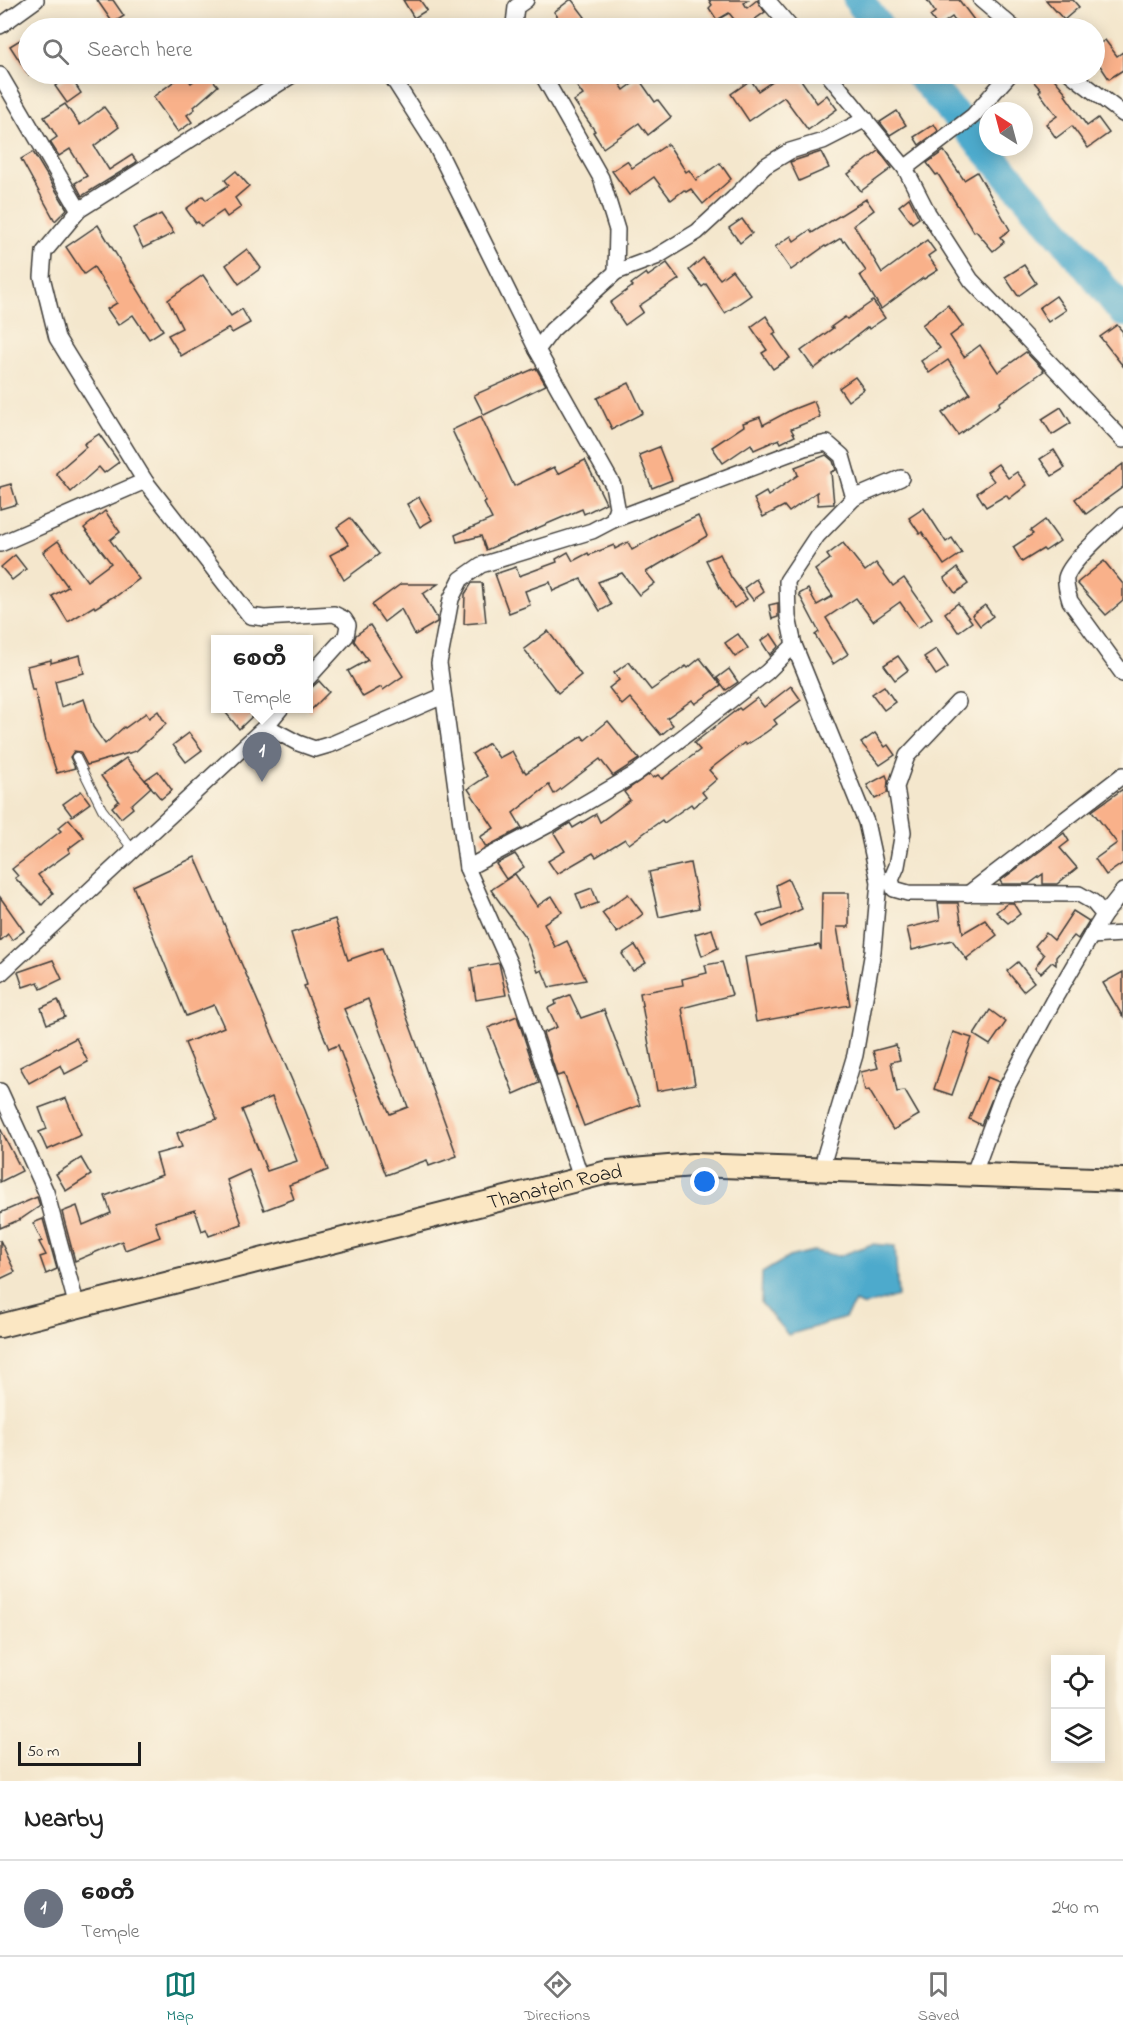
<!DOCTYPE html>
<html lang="en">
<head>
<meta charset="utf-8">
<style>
	body { margin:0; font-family:"Indie Flower","Noto Sans Myanmar",sans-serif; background:#f2f2f2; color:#222 }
	.controls { position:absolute; right:18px; bottom:18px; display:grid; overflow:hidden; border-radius:0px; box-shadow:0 3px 15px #0003 }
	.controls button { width:54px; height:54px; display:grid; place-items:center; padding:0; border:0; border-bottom:2px solid #e0e0e0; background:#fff; color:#222; font:30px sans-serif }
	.compass { position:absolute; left:979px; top:102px; width:54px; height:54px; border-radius:50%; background:#fff; box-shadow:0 3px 15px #0003; rotate:324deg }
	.scale { position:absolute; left:18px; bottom:15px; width:123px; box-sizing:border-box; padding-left:6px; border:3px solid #1c1c1c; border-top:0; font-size:16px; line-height:21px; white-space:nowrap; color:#1c1c1c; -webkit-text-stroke:4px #fcf5e5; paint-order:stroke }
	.you { position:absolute; left:705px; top:1182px; width:21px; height:21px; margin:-15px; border:4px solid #fff; border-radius:50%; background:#1a73e8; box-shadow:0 0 0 9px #1a73e833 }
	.badge { display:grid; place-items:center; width:39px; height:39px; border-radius:50%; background:#0f766e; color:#fff; font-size:20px; font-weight:700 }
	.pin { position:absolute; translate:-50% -50px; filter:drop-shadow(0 2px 3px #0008) }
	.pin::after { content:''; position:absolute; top:32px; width:21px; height:18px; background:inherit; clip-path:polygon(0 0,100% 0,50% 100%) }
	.popup { position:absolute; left:211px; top:635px; width:102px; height:78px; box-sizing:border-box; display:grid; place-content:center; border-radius:0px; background:#fff; filter:drop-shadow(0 2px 4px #0005); font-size:20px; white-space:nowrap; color:#767676 }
	.popup b { font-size:22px; color:#222 }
	.popup::after { content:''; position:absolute; left:50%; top:100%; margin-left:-12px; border:12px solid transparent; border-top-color:#fff }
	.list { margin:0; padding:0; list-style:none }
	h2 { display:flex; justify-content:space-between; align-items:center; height:78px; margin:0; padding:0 24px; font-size:26px }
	h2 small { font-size:20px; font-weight:400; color:#767676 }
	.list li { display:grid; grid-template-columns:39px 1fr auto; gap:18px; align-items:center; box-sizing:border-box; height:96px; padding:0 24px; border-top:2px solid #e0e0e0 }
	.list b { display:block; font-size:22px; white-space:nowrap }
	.list p { margin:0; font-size:20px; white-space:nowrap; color:#767676 }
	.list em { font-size:20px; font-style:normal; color:#767676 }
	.icon { flex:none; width:33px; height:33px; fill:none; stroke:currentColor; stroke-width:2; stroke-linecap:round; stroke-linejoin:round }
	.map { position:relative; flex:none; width:1123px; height:1781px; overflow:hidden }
	.search { position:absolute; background:#fff; box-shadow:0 3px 15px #0003; left:18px; right:18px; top:18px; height:66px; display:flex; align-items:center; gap:15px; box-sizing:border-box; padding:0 21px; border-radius:33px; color:#767676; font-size:22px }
	.sheet { height:174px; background:#fff }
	nav { display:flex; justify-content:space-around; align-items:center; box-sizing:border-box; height:84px; border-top:2px solid #e0e0e0; background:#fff; font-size:16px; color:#767676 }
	nav a { display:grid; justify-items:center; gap:3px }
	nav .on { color:#0f766e }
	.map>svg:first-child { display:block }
	.water { fill:#4eaacc; stroke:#356374; stroke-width:1.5 }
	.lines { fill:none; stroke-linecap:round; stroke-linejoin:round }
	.river { stroke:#4eaacc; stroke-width:30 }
	.building { fill:#f9b18a; fill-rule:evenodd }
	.service-casing { stroke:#3c3a37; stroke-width:10 }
	.minor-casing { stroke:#3c3a37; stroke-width:18 }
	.secondary-casing { stroke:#3c3a37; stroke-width:26 }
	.service { stroke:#fff; stroke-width:8 }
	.minor { stroke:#fff; stroke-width:15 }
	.secondary { stroke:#fbe7c3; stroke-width:22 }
	.labels { text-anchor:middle; stroke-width:4.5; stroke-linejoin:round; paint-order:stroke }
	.street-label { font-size:21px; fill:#1c1c1c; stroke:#fcf5e5 }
</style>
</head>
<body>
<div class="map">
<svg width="1123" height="1781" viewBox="0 0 1123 1781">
	<rect width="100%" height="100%" fill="#fcf5e5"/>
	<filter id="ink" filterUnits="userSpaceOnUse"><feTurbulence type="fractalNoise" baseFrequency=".0167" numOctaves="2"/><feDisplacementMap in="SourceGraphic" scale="12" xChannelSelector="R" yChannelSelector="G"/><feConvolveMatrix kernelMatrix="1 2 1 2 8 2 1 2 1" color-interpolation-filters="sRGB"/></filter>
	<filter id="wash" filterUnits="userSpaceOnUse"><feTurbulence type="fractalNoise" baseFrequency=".008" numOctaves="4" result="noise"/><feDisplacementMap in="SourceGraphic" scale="24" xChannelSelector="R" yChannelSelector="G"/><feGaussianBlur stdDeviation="1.35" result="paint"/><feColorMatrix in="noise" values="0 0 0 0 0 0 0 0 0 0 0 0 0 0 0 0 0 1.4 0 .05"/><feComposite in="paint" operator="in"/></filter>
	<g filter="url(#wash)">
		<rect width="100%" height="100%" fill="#f4e7cd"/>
		<polygon class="water" points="872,1244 895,1246 898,1296 864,1306 855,1302 845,1318 788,1335 761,1303 762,1273 789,1257 813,1251 839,1256"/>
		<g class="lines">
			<g class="river">
				<polyline points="858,0 880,28"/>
				<polyline points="919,74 1070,246 1123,312"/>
			</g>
		</g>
		<g id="blocks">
			<g class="building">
				<polygon points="97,0 113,0 124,16 113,23"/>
				<polygon points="403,0 420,0 427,10 414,18"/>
				<polygon points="570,0 572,0 585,17 570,28 542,28 558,17 554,12"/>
				<polygon points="709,0 748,0 744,3 747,8 757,0 765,12 754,20 760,28 741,28 729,13 717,20 709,8 712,5"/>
				<polygon points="927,0 959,0 980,28 960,28 952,17 938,27 930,16 935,12"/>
				<polygon points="1046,0 1073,0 1079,7 1064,20"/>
				<polygon points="23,38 28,46 28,74 10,46"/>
				<polygon points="1105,40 1117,56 1123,52 1123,70 1109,79 1095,58 1095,47"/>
				<polygon points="184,74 191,83 203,74 208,74 218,86 194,107 195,109 187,115 192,122 178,132 153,97"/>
				<polygon points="578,74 598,74 603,81 613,74 624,90 639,79 655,102 658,100 671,117 648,135 639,123 603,148 593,132 595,131 574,101 583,95 571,78"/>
				<polygon points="783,74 797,74 817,103 827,95 837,109 808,130 784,97 749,121 731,94 751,80 758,91"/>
				<polygon points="1027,74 1050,74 1067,94 1065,95 1087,126 1098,118 1109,133 1088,148 1072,126 1056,138 1046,124 1057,116 1039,92 1041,90"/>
				<polygon points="70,76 81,93 67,103 55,86"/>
				<polygon points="65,104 80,125 104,107 119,127 94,146 109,170 132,155 137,162 82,196 75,183 87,176 70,149 59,156 50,142 57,137 44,117"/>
				<polygon points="897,111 906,125 890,135 880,122"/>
				<polygon points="934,124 938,131 919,145 914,137"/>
				<polygon points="668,144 686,172 689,170 696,180 720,163 731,179 703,204 691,189 686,192 684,190 671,200 654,177 629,195 612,171 627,161 632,168"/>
				<polygon points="879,151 892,168 861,191 848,174"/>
				<polygon points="944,151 964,180 977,172 1010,230 1000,237 1004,242 993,251 976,231 974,232 938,174 936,175 927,163"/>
				<polygon points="33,152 67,209 55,221 21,159"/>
				<polygon points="821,152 829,168 799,181 790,162"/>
				<polygon points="236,171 249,186 235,198 241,207 227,217 223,211 201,226 198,222 196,223 186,209 203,196 206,200 229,185 225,180"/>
				<polygon points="909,198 919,218 912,223 899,206"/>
				<polygon points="866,199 874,210 854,225 882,273 927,240 935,251 928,256 938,270 924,279 923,278 881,309 860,275 866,271 845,241 843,242 841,238 826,247 825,246 791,270 775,247 791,236 794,241 810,230 812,233"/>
				<polygon points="161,214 174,233 143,248 133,228"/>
				<polygon points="742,219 752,233 740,243 729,228"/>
				<polygon points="98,225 163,330 149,339 133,315 118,325 107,309 117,303 94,267 84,274 66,247"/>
				<polygon points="247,249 261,268 239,284 226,265"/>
				<polygon points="703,258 720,279 732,270 751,295 725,313 706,284 702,287 689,270"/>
				<polygon points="667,263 679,279 639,306 643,312 625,325 610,303 633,286 631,284 646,273 648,276"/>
				<polygon points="1024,265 1036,283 1018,296 1005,277"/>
				<polygon points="203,275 231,316 242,309 250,323 232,333 229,328 181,356 168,335 182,328 168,300"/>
				<polygon points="1056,296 1066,310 1048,322 1039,308"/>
				<polygon points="873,301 885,318 869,329 868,327 814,369 801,351 833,328 831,327 845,317 847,319"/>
				<polygon points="948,305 963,326 950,336 964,357 980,345 998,372 1026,352 1044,371 999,403 1000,405 958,435 942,413 970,393 948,360 929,373 921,361 940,348 922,325"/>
				<polygon points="766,316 776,332 773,334 790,358 773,369 762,353 767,350 751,327"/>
				<polygon points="1117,325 1123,332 1123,366 1100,337"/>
				<polygon points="536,368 546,385 484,415 474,395"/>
				<polygon points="855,377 864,389 848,401 839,388"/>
				<polygon points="629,383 643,413 612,429 597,398"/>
				<polygon points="814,401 820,417 791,429 795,436 781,443 779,439 754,450 751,444 723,463 712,447 744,426 743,423 760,417 763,425 791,410"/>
				<polygon points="1061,407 1071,423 1052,435 1042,419"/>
				<polygon points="481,416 514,486 554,467 558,474 585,460 606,503 584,514 582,509 486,550 481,536 457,542 455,535 492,519 484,503 486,502 452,430"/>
				<polygon points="99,434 119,462 104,473 99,467 71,492 56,473 86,447 84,444"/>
				<polygon points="659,447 672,480 652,488 639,455"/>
				<polygon points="1054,450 1065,468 1052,476 1040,459"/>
				<polygon points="826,455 833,461 836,470 831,472 834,504 818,505 817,492 789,512 784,506 763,517 754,499 766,492 768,496 798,475 795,467"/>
				<polygon points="998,464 1008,478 1017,472 1027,485 1009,499 1006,495 986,507 977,493 994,481 987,472"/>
				<polygon points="1123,464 1123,487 1086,514 1075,499"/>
				<polygon points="11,484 17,504 0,509 0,487"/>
				<polygon points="419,497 432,520 420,527 407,504"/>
				<polygon points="924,508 946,542 952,538 962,553 944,565 922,532 920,534 909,518"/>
				<polygon points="105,511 120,532 110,540 139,579 115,597 114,596 95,608 94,606 68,622 52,596 68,587 43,552 58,541 87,581 111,563 84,528"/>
				<polygon points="698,516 707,536 646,572 655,583 639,595 622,573 598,582 611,605 600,611 581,579 553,591 550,582 525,591 530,605 509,613 495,574 516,567 519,576 557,562 556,559 568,552 573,561 588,553 589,555 614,545 615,549 628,542 632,550 665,531"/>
				<polygon points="350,518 379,554 344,580 330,555 349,545 337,527"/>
				<polygon points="1045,520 1060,541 1045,551 1043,549 1022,562 1013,547 1033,534 1030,531"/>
				<polygon points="843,543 865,571 876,563 893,586 904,578 932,618 918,628 900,602 873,621 856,598 826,618 848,654 833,664 815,635 819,632 799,594 808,589 817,605 833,596 815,570 830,559 827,555"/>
				<polygon points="720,554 731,577 747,599 734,608 720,588 706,560"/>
				<polygon points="15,555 26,569 12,580 1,567"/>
				<polygon points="1104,561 1123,584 1123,601 1106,615 1077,583"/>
				<polygon points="957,568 968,584 955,593 944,578"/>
				<polygon points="756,579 764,592 753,600 744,588"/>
				<polygon points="472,583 482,583 486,622 464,624 465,594"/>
				<polygon points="401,584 438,584 423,594 437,618 437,622 415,635 401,609 384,622 372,605"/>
				<polygon points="778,603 778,617 772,619 769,605"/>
				<polygon points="958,603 972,622 958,632 945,613"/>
				<polygon points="985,605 993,616 980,626 972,615"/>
				<polygon points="370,625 403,676 383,690 381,687 363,697 348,671 368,660 354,641 356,635"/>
				<polygon points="548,631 581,675 558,693 524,649"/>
				<polygon points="738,634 748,648 735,657 725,643"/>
				<polygon points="771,634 779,646 770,655 761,641"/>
				<polygon points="936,649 948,667 936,675 924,657"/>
				<polygon points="80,655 84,673 55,681 61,707 84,699 93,727 105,744 124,727 125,728 146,713 149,718 158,711 166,724 136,751 87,765 80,752 74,751 70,757 75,768 57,773 46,741 35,690 32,690 27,666 51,660 51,663"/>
				<polygon points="898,656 908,670 895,680 884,665"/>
				<polygon points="700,658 721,685 695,704 692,700 667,718 673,725 661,735 630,698 622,705 609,688 619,680 614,673 629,662 651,690 686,666 688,668"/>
				<polygon points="729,669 738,682 726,690 717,678"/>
				<polygon points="319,681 329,692 309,712 309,690"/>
				<polygon points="791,686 801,700 774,720 777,724 765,733 746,745 744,743 709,770 717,779 702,792 706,797 693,807 691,804 664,823 662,820 629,844 625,839 596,857 593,853 557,874 548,861 565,851 554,833 570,823 573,828 596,814 600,822 630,800 624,792 650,774 653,778 658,775 662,779 700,750 694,743 739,708 741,710 757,698 764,707"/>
				<polygon points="884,686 895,702 884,710 872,694"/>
				<polygon points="222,708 261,708 239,729"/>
				<polygon points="608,721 639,759 613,776 600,759 554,794 549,785 513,813 522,828 486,847 480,837 494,828 468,789 487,776 472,754 489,743 499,758 512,751 523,771 524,770 526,773 582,736 585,740"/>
				<polygon points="189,733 202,750 186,762 173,745"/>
				<polygon points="875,733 885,747 888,745 895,755 880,765 861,743"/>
				<polygon points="126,758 151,787 131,805 133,808 121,818 112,807 119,801 101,776"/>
				<polygon points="158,771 172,790 161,799 145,780"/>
				<polygon points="886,775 888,780 887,793 875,799 867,785"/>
				<polygon points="1123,789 1123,863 1106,875 1095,859 1117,843 1092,811"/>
				<polygon points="81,791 90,803 72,816 63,804"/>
				<polygon points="69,819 84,837 68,849 70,852 38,875 53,893 42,905 15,878 18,876 12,869 61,831 58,828"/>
				<polygon points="1064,833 1069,841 1060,848 1077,868 1057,884 1043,884 1043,874 1029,884 1002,884 1000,881"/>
				<polygon points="515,854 524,867 506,879 496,864"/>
				<path d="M195,857L305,1110L328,1170L289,1185L294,1199L264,1210L249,1170L227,1180L242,1224L209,1236L206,1229L202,1231L195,1210L155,1222L160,1237L125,1250L122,1241L75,1261L62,1212L77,1206L83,1225L111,1213L105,1196L162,1175L156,1154L182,1147L177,1133L217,1119L185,1043L224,1027L214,1005L186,1016L133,886ZM272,1097L297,1161L267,1171L242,1110Z"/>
				<polygon points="690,863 699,908 659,917 649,872"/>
				<polygon points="515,874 537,906 552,896 562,912 544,923 555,947 567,941 586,980 549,987 542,970 538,972 525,937 491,890"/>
				<polygon points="788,879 802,909 763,927 757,915 781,908 776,885"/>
				<polygon points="592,888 598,903 582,909 576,894"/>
				<polygon points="822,893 849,893 849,927 837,927 850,1005 756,1022 745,957 819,945 821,950"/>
				<polygon points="628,894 643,914 617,933 602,913"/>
				<polygon points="0,897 24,931 12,940 8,934 0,941"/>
				<polygon points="938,903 958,903 963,933 985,920 997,935 967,958 968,961 952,940 912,950 907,928 940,920"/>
				<polygon points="1008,903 1013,903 1020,914 1008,923 996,912"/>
				<polygon points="1073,911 1089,921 1078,939 1074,936 1056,957 1056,965 1052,962 1041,973 1035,968 1044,955 1035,946 1046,933 1054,940"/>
				<path d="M335,919L348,960L382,948L457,1156L429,1166L427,1160L386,1175L338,1045L329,1049L304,986L307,985L291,933ZM368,999L408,1107L390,1114L344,1009Z"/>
				<polygon points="712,929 718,948 702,956 695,934"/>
				<polygon points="635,945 646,963 633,971 622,954"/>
				<polygon points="53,960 62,979 41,989 38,982 23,987 18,972"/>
				<polygon points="722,962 732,995 682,1008 695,1084 657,1091 640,993 683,985 682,979 707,973 705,965"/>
				<polygon points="1018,962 1034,982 1023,991 1007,971"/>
				<polygon points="499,963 506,995 476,1000 471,968"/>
				<polygon points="1123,972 1123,1017 1103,983"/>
				<polygon points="570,995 581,1018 604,1010 640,1105 584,1126 564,1074 557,1076 543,1033 557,1027 548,1008 556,1004 555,1001"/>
				<polygon points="58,1000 65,1017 47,1024 41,1008"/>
				<polygon points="990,1010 1006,1022 990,1045 974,1035"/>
				<polygon points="517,1016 539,1083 514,1094 488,1028"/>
				<polygon points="953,1032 972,1038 952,1095 934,1089"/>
				<polygon points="76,1038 88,1062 65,1074 61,1065 29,1083 20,1067"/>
				<polygon points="896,1045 900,1060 891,1062 897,1092 905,1091 919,1115 893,1130 869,1090 865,1091 861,1072 878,1068 873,1051"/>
				<polygon points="987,1077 999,1082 981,1125 969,1119"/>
				<polygon points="66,1098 81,1135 47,1150 39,1132 47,1129 39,1108"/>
				<polygon points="0,1128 22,1171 0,1182"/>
				<polygon points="81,1158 91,1175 66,1191 56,1174"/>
				<polygon points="37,1197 40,1206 21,1219 0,1228 0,1213"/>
				<polygon points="43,1219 57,1269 46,1274 40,1257 46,1255 39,1242 42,1241 33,1223"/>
				<polygon points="0,1240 15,1272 0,1279"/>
			</g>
		</g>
	</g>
	<g filter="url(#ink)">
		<use href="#blocks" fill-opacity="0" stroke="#3c3a37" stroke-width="1.5"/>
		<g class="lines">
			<g class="service-casing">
				<polyline id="service" points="76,757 102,809 133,850"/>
			</g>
			<g class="minor-casing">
				<g id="minor">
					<polyline points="767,0 791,28"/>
					<polyline points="981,0 1014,28"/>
					<polyline points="0,26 36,0"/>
					<polyline points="516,28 514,24 516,7 526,0"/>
					<polyline points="294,74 79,210 44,252 42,277 57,338 145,481 250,616 264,618 334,614 344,619 348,625 346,636 308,678"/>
					<polyline points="390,74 436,146 537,350"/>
					<polyline points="542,74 601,178 617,230 616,272"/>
					<polyline points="828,74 905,168 928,213 971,280 1123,440"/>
					<polyline points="1071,74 1123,114"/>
					<polyline points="0,75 79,210"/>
					<polyline points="905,168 973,116 1010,74"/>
					<path d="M1123,515C1110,528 1070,561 1066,578C1065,586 1068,593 1070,601L1123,674"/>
					<polyline points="613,520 804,448 827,443 842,456 854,498"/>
					<polyline points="0,544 145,481"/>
					<polyline points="958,702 907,756 896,787 903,832 897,866 891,880 894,889 908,893 1079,894 1093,902 1104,915"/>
					<polyline points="266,726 298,743 315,749 332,744 443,696"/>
					<polyline points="467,868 548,825 635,774 767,672 794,645"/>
					<polyline points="968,894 1123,775"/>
					<polyline points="1091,936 1123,934"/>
					<polyline points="0,974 266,726 281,708"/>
					<polyline points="0,1091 46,1192 77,1307"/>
					<polyline points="821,1169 855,1055 873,951 879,882 866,822 794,645 788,617 787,581 817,536 854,498 901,478"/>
					<polyline points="974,1173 1003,1094 1053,1001 1091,936 1104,915 1123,891"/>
					<polyline points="581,1178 510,965 467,868 439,663 451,599 461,579 481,565 592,531 613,520 617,507 613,485 537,350 552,330 616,272 656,257 697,232 733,199 765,166 790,151 823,141 866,119"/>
				</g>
			</g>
			<g class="secondary-casing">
				<g id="secondary">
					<path id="s1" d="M0,1326L608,1172L693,1165L1123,1180"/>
				</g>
			</g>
			<use href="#service" class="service"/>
			<use href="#minor" class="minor"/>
			<use href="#secondary" class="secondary"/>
		</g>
	</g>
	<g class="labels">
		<g class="street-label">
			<text dy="7" stroke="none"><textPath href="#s1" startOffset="572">Thanatpin Road</textPath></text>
		</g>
	</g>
</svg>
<div class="controls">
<button><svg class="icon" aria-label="locate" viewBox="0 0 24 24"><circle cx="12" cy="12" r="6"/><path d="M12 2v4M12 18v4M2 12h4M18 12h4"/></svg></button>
<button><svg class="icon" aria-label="layers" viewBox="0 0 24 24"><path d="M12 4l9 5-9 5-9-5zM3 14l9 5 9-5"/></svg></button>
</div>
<svg class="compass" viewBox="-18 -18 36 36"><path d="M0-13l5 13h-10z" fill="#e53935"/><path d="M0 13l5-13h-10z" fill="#767676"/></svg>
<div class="scale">50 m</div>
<div class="you"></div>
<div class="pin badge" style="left:262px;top:782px;background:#6b7280">1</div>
<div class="popup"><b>စေတီ</b>Temple</div>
<div class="search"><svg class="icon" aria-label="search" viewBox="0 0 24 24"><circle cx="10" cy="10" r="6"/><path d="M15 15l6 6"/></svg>Search here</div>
</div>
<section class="sheet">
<h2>Nearby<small></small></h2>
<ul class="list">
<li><span class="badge" style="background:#6b7280">1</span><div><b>စေတီ</b><p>Temple</p></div><em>240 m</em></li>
</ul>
</section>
<nav>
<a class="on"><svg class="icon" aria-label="map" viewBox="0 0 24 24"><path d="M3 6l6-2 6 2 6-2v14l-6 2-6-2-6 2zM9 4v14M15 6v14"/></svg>Map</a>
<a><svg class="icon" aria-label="directions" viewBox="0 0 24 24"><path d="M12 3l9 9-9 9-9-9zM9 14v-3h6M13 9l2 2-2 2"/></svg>Directions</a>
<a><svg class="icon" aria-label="saved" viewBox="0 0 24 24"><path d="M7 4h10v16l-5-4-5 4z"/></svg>Saved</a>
</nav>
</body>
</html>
